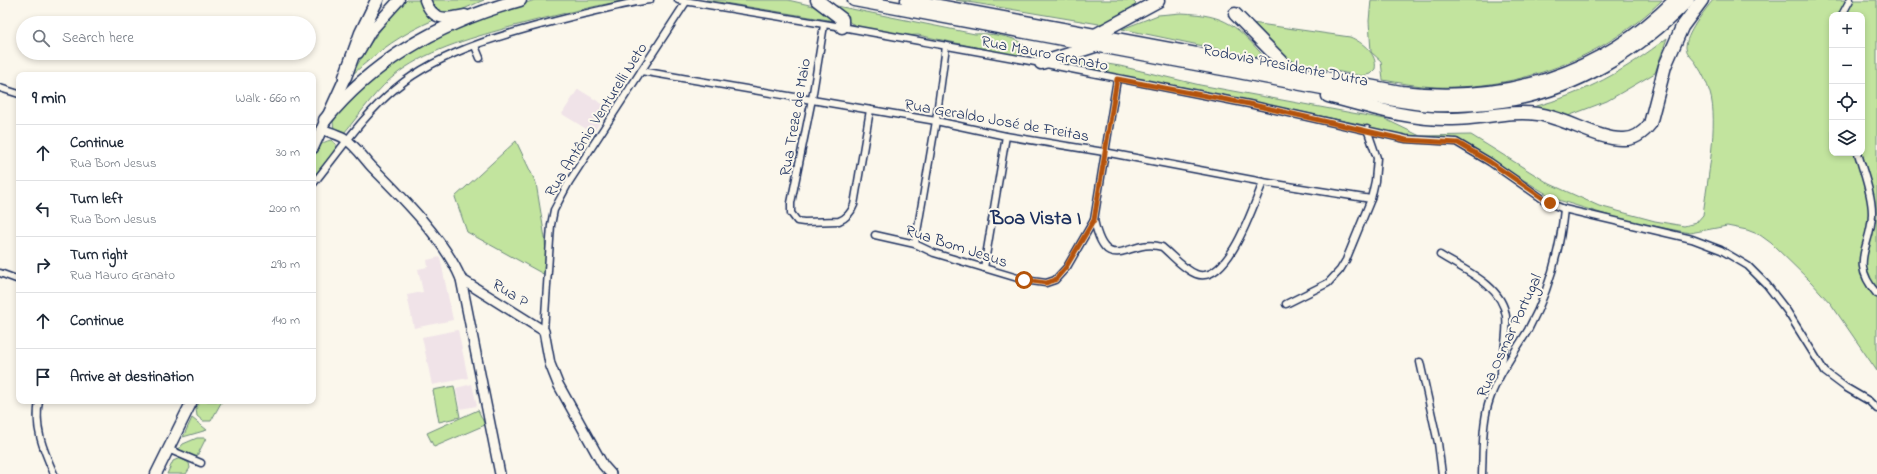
<!DOCTYPE html>
<html lang="en">
<head>
<meta charset="utf-8">
<style>
	body { margin:0; font-family:"Indie Flower",sans-serif; background:#f6f6f7; color:#1f2937 }
	.controls { position:absolute; right:12px; top:12px; display:grid; overflow:hidden; border-radius:8px; box-shadow:0 2px 6px #0003 }
	.controls button { width:36px; height:36px; display:grid; place-items:center; padding:0; border:0; border-bottom:1px solid #e0e1e3; background:#fff; color:#1f2937; font:20px sans-serif }
	.stop { position:absolute; width:12px; height:12px; margin:-9px; border:3px solid #b45309; border-radius:50%; background:#fff }
	.stop.end { background:#b45309; border-color:#fff; box-shadow:0 1px 4px #0008 }
	.list { margin:0; padding:0; list-style:none }
	h2 { display:flex; justify-content:space-between; align-items:center; height:52px; margin:0; padding:0 16px; font-size:17px }
	h2 small { font-size:13px; font-weight:400; color:#747a83 }
	.list li { display:grid; grid-template-columns:26px 1fr auto; gap:12px; align-items:center; box-sizing:border-box; height:56px; padding:0 16px; border-top:1px solid #e0e1e3 }
	.list b { display:block; font-size:15px; white-space:nowrap }
	.list p { margin:0; font-size:13px; white-space:nowrap; color:#747a83 }
	.list em { font-size:13px; font-style:normal; color:#747a83 }
	.icon { flex:none; width:22px; height:22px; fill:none; stroke:currentColor; stroke-width:2; stroke-linecap:round; stroke-linejoin:round }
	.map { position:relative; flex:none; width:1877px; height:474px; overflow:hidden }
	.search { position:absolute; background:#fff; box-shadow:0 2px 6px #0003; left:16px; top:16px; width:300px; height:44px; display:flex; align-items:center; gap:10px; box-sizing:border-box; padding:0 14px; border-radius:22px; color:#747a83; font-size:15px }
	.panel { position:absolute; background:#fff; box-shadow:0 2px 6px #0003; left:16px; top:72px; width:300px; height:332px; border-radius:8px }
	.map>svg:first-child { display:block }
	.built { fill:#f0e3e8 }
	.green { fill:#c2e49e; stroke:#6e8a7e; fill-rule:evenodd }
	.lines { fill:none; stroke-linecap:round; stroke-linejoin:round }
	.street-casing { stroke:#1b2f5e; stroke-width:9 }
	.secondary-casing { stroke:#1b2f5e; stroke-width:12 }
	.primary-casing { stroke:#1b2f5e; stroke-width:13 }
	.highway-casing { stroke:#1b2f5e; stroke-width:15 }
	.street { stroke:#fbf7ec; stroke-width:6 }
	.secondary { stroke:#fbf7ec; stroke-width:9 }
	.primary { stroke:#fbf7ec; stroke-width:10 }
	.highway { stroke:#fbf7ec; stroke-width:12 }
	.route { stroke:#b45309; stroke-width:5 }
	.labels { text-anchor:middle; stroke-width:4; stroke-linejoin:round; paint-order:stroke }
	.street-label { font-size:16px; fill:#1b2f5e; stroke:#fbf7ec }
	.district-label { font-size:20px; font-weight:bold; fill:#1b2f5e; stroke:#fbf7ec }
</style>
</head>
<body>
<div class="map">
<svg width="1877" height="474" viewBox="0 0 1877 474">
	<rect width="100%" height="100%" fill="#fbf7ec"/>
	<filter id="ink" filterUnits="userSpaceOnUse"><feTurbulence type="fractalNoise" baseFrequency=".025" numOctaves="2"/><feDisplacementMap in="SourceGraphic" scale="8" xChannelSelector="R" yChannelSelector="G"/><feConvolveMatrix kernelMatrix="1 2 1 2 8 2 1 2 1" color-interpolation-filters="sRGB"/></filter>
	<g filter="url(#ink)">
		<g class="built">
			<polygon points="578,89 609,108 593,133 562,114"/>
			<polygon points="440,257 453,320 414,328 407,295 423,292 418,269 428,267 427,260"/>
			<polygon points="458,330 468,378 432,385 422,337"/>
			<polygon points="472,384 477,406 460,409 456,388"/>
		</g>
		<g class="green">
			<path d="M407,0H421L436,19C403,33 379,50 352,75C367,46 384,22 407,0Z"/>
			<path d="M429,0H484C464,8 443,24 429,0Z"/>
			<path d="M535,0H627C589,7 552,16 514,26C475,37 432,48 399,72C376,89 362,112 344,133L334,130L333,122L350,98L417,45L500,11Z"/>
			<polygon points="706,0 788,0 818,7 835,21"/>
			<path d="M956,0H1132L1136,4C1130,14 1110,24 1099,24Z"/>
			<path d="M1371,0H1662C1603,59 1518,90 1435,87C1417,86 1400,83 1383,80L1381,61L1371,52L1369,21Z"/>
			<path d="M1713,0H1877V371L1831,304L1811,282L1771,243L1760,235L1747,230L1727,226L1690,233L1623,220L1555,199L1460,141L1397,136L1364,125L1176,86L1061,64L1072,62H1094L1120,66L1200,85L1385,119L1420,136L1471,135L1550,184L1599,206L1655,221L1684,226L1696,223L1703,215C1707,182 1719,122 1710,93C1707,83 1703,74 1697,65C1694,59 1687,55 1686,48C1685,35 1705,10 1713,0ZM1832,15H1862V153H1832Z"/>
			<path d="M827,4L975,34C988,33 1026,36 1027,52L1022,57L918,35C901,37 866,32 851,23C842,18 835,10 827,4Z"/>
			<path d="M1181,13C1228,15 1237,26 1266,59L1122,29L1158,15Z"/>
			<path d="M1252,23L1350,37C1362,42 1378,54 1375,69L1370,74L1362,76L1298,64L1288,58Z"/>
			<path d="M1667,38L1655,73L1607,101L1568,116L1533,107C1584,94 1626,70 1667,38Z"/>
			<path d="M331,140L336,144V149L313,177C313,162 312,144 331,140Z"/>
			<polygon points="516,141 536,183 545,238 547,276 467,232 455,197"/>
			<polygon points="454,386 460,417 439,422 433,390"/>
			<polygon points="200,401 222,401 211,421 203,421 197,416 196,409"/>
			<polygon points="478,410 485,425 434,447 427,433"/>
			<polygon points="192,418 207,430 183,437"/>
			<polygon points="197,438 206,438 196,458 178,450 183,444"/>
			<polygon points="180,458 189,463 190,468 186,474 167,474 173,461"/>
		</g>
		<g class="lines">
			<g class="street-casing">
				<g id="street">
					<polyline points="678,0 842,27 1041,63 1249,104 1406,139 1456,142 1490,162 1547,202 1564,209 1692,239 1721,250 1748,266 1767,285 1787,311 1825,372 1845,387 1869,401 1877,409"/>
					<polyline points="1842,15 1850,0"/>
					<path d="M824,25L812,99L791,203V213L797,221L804,222L839,221C847,218 851,213 854,205L870,110"/>
					<polyline points="475,46 480,58"/>
					<polyline points="641,71 936,121 1006,136 1104,152 1263,182 1371,199"/>
					<polyline points="0,88 19,94"/>
					<path d="M1858,153C1863,172 1872,193 1872,213C1872,248 1848,260 1877,294"/>
					<path d="M313,184C339,152 364,114 396,88C444,48 519,30 579,15C602,10 626,3 650,0"/>
					<path d="M1094,220C1107,280 1130,236 1162,247C1173,256 1183,269 1196,274C1228,286 1254,204 1263,182"/>
					<polyline points="875,235 915,244 934,253 1024,280 1046,283 1055,280 1067,267 1094,220 1117,79"/>
					<polyline points="915,244 936,121 946,46"/>
					<path d="M1440,255C1464,270 1502,285 1506,316C1508,334 1503,354 1501,371"/>
					<polyline points="984,268 1006,136"/>
					<polyline points="0,273 19,280"/>
					<polyline points="1286,304 1328,283 1340,270 1346,260 1371,199 1375,181 1377,158 1367,129"/>
					<polyline points="544,331 551,225 554,210 569,182 686,2"/>
					<polyline points="1420,362 1438,443 1442,474"/>
					<path d="M39,401C34,428 43,449 54,474"/>
					<polyline points="168,449 201,463"/>
					<path d="M1482,474C1483,451 1482,427 1488,405C1496,377 1514,354 1528,330C1548,293 1560,251 1564,209"/>
				</g>
			</g>
			<g class="secondary-casing">
				<g id="secondary">
					<path d="M321,129C329,132 337,134 344,138C355,145 363,157 372,167C402,197 445,240 461,279L500,474"/>
					<polyline points="461,279 544,331 550,364 558,384 603,465 611,474"/>
				</g>
			</g>
			<g class="primary-casing">
				<g id="primary">
					<path d="M425,0C433,22 446,19 465,15"/>
					<polyline points="358,53 370,32 399,0"/>
					<polyline points="313,148 348,71"/>
					<polyline points="156,474 192,401"/>
				</g>
			</g>
			<g class="highway-casing">
				<g id="highway">
					<polyline points="817,0 842,19 842,27"/>
					<path d="M854,0C973,23 1093,44 1212,67C1262,76 1312,87 1363,95C1386,98 1409,103 1432,105C1455,106 1480,104 1502,101C1574,91 1638,51 1688,0"/>
					<path d="M907,0L1401,92C1505,104 1601,75 1675,0"/>
					<polyline points="1235,14 1291,71"/>
					<polyline points="1095,35 1158,1"/>
					<polyline points="1041,63 1095,46"/>
					<polyline points="345,77 361,33 377,0"/>
					<path d="M1328,96C1369,107 1410,120 1453,119C1481,119 1509,110 1538,114C1566,118 1597,139 1622,139C1634,140 1643,133 1650,124L1665,66L1682,27L1702,0"/>
					<path d="M325,120C375,58 445,21 520,0"/>
				</g>
			</g>
			<use href="#street" class="street"/>
			<use href="#secondary" class="secondary"/>
			<use href="#primary" class="primary"/>
			<use href="#highway" class="highway"/>
		</g>
	</g>
	<g class="lines" filter="url(#ink)">
		<polyline class="route" points="1024,280 1046,283 1055,280 1066,267 1094,220 1117,79 1249,104 1406,140 1458,143 1490,162 1550,203"/>
	</g>
	<g class="labels">
		<g class="street-label">
			<text transform="translate(1045 52) rotate(11)" y="6">Rua Mauro Granato</text>
			<text transform="translate(1286 64) rotate(11)" y="6">Rodovia Presidente Dutra</text>
			<text transform="translate(794 117) rotate(-80)" y="6">Rua Treze de Maio</text>
			<text transform="translate(595 119) rotate(-58)" y="6">Rua Antônio Venturelli Neto</text>
			<text transform="translate(997 119) rotate(10)" y="6">Rua Geraldo José de Freitas</text>
			<text transform="translate(957 245) rotate(18)" y="6">Rua Bom Jesus</text>
			<text transform="translate(511 292) rotate(32)" y="6">Rua P</text>
			<text transform="translate(1508 335) rotate(-65)" y="6">Rua Osmar Portugal</text>
		</g>
		<g class="district-label">
			<text x="1036" y="224">Boa Vista I</text>
		</g>
	</g>
</svg>
<div class="controls">
<button>+</button>
<button>−</button>
<button><svg class="icon" aria-label="locate" viewBox="0 0 24 24"><circle cx="12" cy="12" r="6"/><path d="M12 2v4M12 18v4M2 12h4M18 12h4"/></svg></button>
<button><svg class="icon" aria-label="layers" viewBox="0 0 24 24"><path d="M12 4l9 5-9 5-9-5zM3 14l9 5 9-5"/></svg></button>
</div>
<div class="stop" style="left:1024px;top:280px"></div>
<div class="stop end" style="left:1550px;top:203px"></div>
<div class="search"><svg class="icon" aria-label="search" viewBox="0 0 24 24"><circle cx="10" cy="10" r="6"/><path d="M15 15l6 6"/></svg>Search here</div>
<section class="panel">
<h2>9 min<small>Walk · 660 m</small></h2>
<ul class="list">
<li><svg class="icon" aria-label="ahead" viewBox="0 0 24 24"><path d="M12 20V5M6 11l6-6 6 6"/></svg><div><b>Continue</b><p>Rua Bom Jesus</p></div><em>30 m</em></li>
<li><svg class="icon" aria-label="left" viewBox="0 0 24 24"><path d="M17 20v-9H6M10 6l-5 5 5 5"/></svg><div><b>Turn left</b><p>Rua Bom Jesus</p></div><em>200 m</em></li>
<li><svg class="icon" aria-label="right" viewBox="0 0 24 24"><path d="M7 20v-9h11M14 6l5 5-5 5"/></svg><div><b>Turn right</b><p>Rua Mauro Granato</p></div><em>290 m</em></li>
<li><svg class="icon" aria-label="ahead" viewBox="0 0 24 24"><path d="M12 20V5M6 11l6-6 6 6"/></svg><div><b>Continue</b></div><em>140 m</em></li>
<li><svg class="icon" aria-label="arrive" viewBox="0 0 24 24"><path d="M6 21V4h12l-3 4 3 4H6"/></svg><div><b>Arrive at destination</b></div></li>
</ul>
</section>
</div>
</body>
</html>
